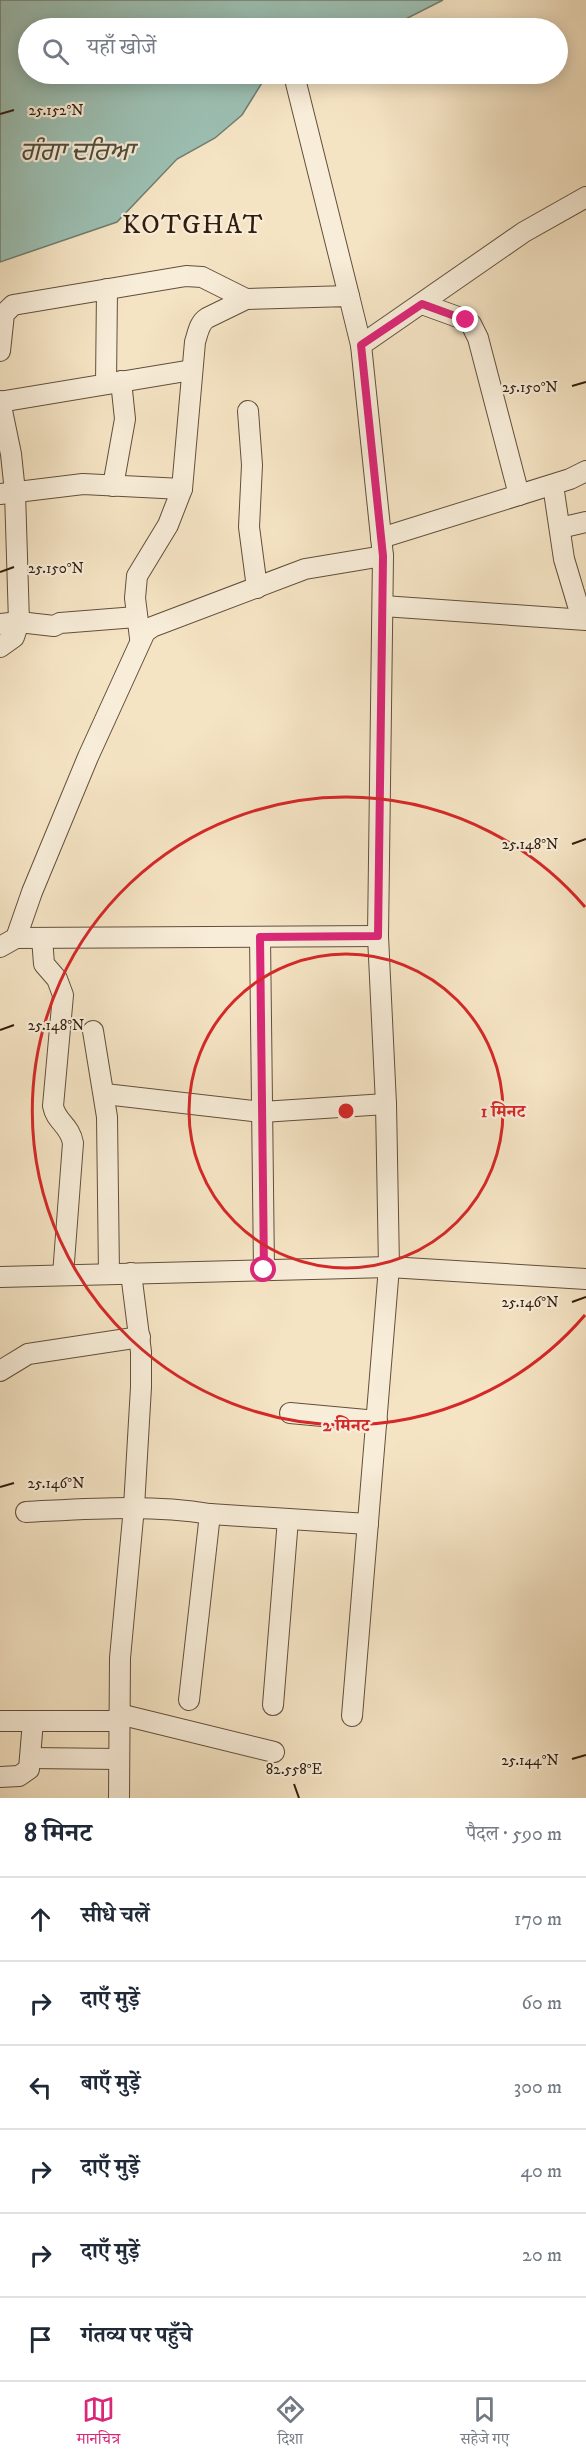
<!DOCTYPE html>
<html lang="hi">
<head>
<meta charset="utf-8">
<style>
	body { margin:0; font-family:"IM FELL DW Pica","Noto Serif Devanagari","Noto Sans Gurmukhi",serif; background:#f6f6f7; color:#1f2937 }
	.stop { position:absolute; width:18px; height:18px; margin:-14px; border:4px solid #db2777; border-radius:50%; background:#fff }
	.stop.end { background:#db2777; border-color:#fff; box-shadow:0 2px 6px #0008 }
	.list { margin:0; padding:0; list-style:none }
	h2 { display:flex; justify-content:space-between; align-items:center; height:78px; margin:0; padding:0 24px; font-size:26px }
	h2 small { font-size:20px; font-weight:400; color:#747a83 }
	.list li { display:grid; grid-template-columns:39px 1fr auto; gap:18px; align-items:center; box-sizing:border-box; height:84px; padding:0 24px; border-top:2px solid #e0e1e3 }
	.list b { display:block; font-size:22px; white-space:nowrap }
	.list em { font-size:20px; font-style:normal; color:#747a83 }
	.icon { flex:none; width:33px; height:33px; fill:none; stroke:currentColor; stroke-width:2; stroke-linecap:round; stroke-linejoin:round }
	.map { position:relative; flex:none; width:586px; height:1798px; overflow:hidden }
	.search { position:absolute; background:#fff; box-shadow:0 3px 15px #0003; left:18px; right:18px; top:18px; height:66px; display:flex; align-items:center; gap:15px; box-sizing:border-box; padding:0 21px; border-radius:33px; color:#747a83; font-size:22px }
	.sheet { height:582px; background:#fff }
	nav { display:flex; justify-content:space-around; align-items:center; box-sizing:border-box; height:84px; border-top:2px solid #e0e1e3; background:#fff; font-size:16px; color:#747a83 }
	nav a { display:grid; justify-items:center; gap:3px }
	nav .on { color:#db2777 }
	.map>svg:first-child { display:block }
	.water { fill:#9cbfb2; stroke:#717e70; stroke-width:1.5 }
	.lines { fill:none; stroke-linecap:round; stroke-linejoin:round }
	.minor-casing { stroke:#624f3b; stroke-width:22 }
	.minor { stroke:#f8edd9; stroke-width:20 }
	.route { stroke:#db2777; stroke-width:8 }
	.ticks { fill:none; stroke:#311d0d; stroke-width:2 }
	.ring { fill:none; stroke:#d62828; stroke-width:3 }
	.labels { text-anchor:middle; stroke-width:4.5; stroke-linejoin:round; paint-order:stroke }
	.water-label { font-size:26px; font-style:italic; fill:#514e3f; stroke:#f8edd9 }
	.neighbourhood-label { font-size:26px; letter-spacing:1.5px; fill:#311d0d; stroke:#f8edd9 }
	.ticks-label { font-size:15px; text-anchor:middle; fill:#311d0d; stroke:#f8edd9; stroke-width:4.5; stroke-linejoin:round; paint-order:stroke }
	.centre { fill:#d62828; stroke:#f8edd9; stroke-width:3 }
	.ring-label { font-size:18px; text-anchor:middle; font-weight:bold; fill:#d62828; stroke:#f8edd9; stroke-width:4.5; stroke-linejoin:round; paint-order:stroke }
</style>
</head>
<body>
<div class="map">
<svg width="586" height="1798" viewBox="0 0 586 1798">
	<rect width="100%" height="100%" fill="#f5e4c4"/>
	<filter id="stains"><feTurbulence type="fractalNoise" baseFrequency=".00333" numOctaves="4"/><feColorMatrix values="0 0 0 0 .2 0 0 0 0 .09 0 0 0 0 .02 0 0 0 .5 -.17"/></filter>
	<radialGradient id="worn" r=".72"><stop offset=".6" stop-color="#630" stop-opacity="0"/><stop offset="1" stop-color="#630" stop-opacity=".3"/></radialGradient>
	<polygon class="water" points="0,0 443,0 388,28 28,28 28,74 271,74 265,78 242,115 215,138 177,159 117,222 0,262"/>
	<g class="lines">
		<g class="minor-casing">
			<g id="minor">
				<polyline points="296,83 349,296"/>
				<polyline points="422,304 466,320 471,324 478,338 519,495"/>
				<polyline points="0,351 4,314 13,305 186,276 202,277 246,299"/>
				<polyline points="106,384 107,289"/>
				<polyline points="0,401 11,454 15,492 19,622 14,637 0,647"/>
				<polyline points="0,402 192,370"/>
				<polyline points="248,411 252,465 249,527 257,588"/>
				<polyline points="553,485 564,559 582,619"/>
				<polyline points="113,486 125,419 121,381"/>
				<path d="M0,494L83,484L182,489L195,342C198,333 199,323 207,318L246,299L349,296L361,345"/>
				<polyline points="560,528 586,522"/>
				<polyline points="381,538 570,479 586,471"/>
				<polyline points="383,606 586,620"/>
				<polyline points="0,624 19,622 54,626 60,623 136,617"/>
				<polyline points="140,638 135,598 137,576 168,525 182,489"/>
				<polyline points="260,937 264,1270"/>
				<polyline points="16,938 378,936"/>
				<path d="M42,938L44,964L57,979L63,995L53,1106C56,1122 70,1125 73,1143L63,1275"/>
				<polyline points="0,947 16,938 32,892 88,757 145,632 152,627 305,569 383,556"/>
				<polyline points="93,1031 107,1117 109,1274"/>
				<polyline points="105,1094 262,1112 386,1104"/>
				<polyline points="0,1277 389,1267 586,1279"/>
				<polyline points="0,1371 28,1354 140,1337"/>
				<polyline points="290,1413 377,1421"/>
				<path d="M26,1512C88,1509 149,1504 210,1514L368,1524"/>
				<polyline points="189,1700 210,1514"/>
				<polyline points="273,1705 288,1519"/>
				<polyline points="119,1714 274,1752"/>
				<polyline points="352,1716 389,1267 386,1104 378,936 383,556 361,345 524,232 586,197"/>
				<polyline points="0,1721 119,1721"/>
				<polyline points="30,1758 119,1759"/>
				<polyline points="0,1777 19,1776 29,1769 33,1721"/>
				<polyline points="119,1798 120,1658 134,1507 141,1387 141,1352 131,1273"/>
			</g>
		</g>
		<use href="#minor" class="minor"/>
	</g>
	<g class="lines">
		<polyline class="route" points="264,1270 260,937 378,936 383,556 361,345 422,304 466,320"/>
	</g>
	<path class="ticks" d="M0,114L14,110M572,386L586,382M0,572L14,567M572,844L586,839M0,1030L14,1025M572,1302L586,1297M0,1487L14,1483M572,1759L586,1755M294,1784L299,1798"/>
	<g class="ring">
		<circle cx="346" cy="1111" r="157"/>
		<path d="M585 1315A314 314 0 1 1 585 907"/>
	</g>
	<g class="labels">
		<g class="water-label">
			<text x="77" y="160">ਗੰਗਾ ਦਰਿਆ</text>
		</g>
		<g class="neighbourhood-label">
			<text x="193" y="233">KOTGHAT</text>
		</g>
	</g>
	<g class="ticks-label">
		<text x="56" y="115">25.152°N</text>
		<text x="530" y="392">25.150°N</text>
		<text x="56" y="573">25.150°N</text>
		<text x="530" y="849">25.148°N</text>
		<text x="56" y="1030">25.148°N</text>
		<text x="530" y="1307">25.146°N</text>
		<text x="56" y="1488">25.146°N</text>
		<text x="530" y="1765">25.144°N</text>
		<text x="294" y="1774">82.558°E</text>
	</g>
	<circle cx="346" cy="1111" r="9" class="centre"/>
	<g class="ring-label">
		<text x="503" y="1117">1 मिनट</text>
		<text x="346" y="1431">2 मिनट</text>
	</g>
	<rect width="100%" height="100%" filter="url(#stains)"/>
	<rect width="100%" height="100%" fill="url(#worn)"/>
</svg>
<div class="stop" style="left:264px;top:1270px"></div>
<div class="stop end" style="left:466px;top:320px"></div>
<div class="search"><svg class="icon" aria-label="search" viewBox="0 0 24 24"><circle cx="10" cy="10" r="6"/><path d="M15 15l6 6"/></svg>यहाँ खोजें</div>
</div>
<section class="sheet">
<h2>8 मिनट<small>पैदल · 590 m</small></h2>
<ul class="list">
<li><svg class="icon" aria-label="ahead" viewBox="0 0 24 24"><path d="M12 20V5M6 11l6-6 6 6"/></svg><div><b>सीधे चलें</b></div><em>170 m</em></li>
<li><svg class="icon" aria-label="right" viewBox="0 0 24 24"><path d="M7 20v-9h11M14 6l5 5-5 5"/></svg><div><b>दाएँ मुड़ें</b></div><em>60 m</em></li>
<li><svg class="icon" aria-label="left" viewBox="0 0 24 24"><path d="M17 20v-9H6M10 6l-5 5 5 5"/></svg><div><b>बाएँ मुड़ें</b></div><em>300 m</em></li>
<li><svg class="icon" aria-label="right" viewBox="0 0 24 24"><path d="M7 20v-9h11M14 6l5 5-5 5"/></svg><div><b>दाएँ मुड़ें</b></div><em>40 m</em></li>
<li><svg class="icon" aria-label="right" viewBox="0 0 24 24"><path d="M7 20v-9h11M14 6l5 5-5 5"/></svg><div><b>दाएँ मुड़ें</b></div><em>20 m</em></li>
<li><svg class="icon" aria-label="arrive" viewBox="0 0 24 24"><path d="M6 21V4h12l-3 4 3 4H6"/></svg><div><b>गंतव्य पर पहुँचे</b></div></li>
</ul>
</section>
<nav>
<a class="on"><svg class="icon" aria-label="map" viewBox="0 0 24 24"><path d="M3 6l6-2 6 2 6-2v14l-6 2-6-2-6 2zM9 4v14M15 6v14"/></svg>मानचित्र</a>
<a><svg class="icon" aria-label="directions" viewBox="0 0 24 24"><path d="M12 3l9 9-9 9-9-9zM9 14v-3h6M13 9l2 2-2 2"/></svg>दिशा</a>
<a><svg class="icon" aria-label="saved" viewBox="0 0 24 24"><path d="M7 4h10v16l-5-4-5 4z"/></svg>सहेजे गए</a>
</nav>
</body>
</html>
